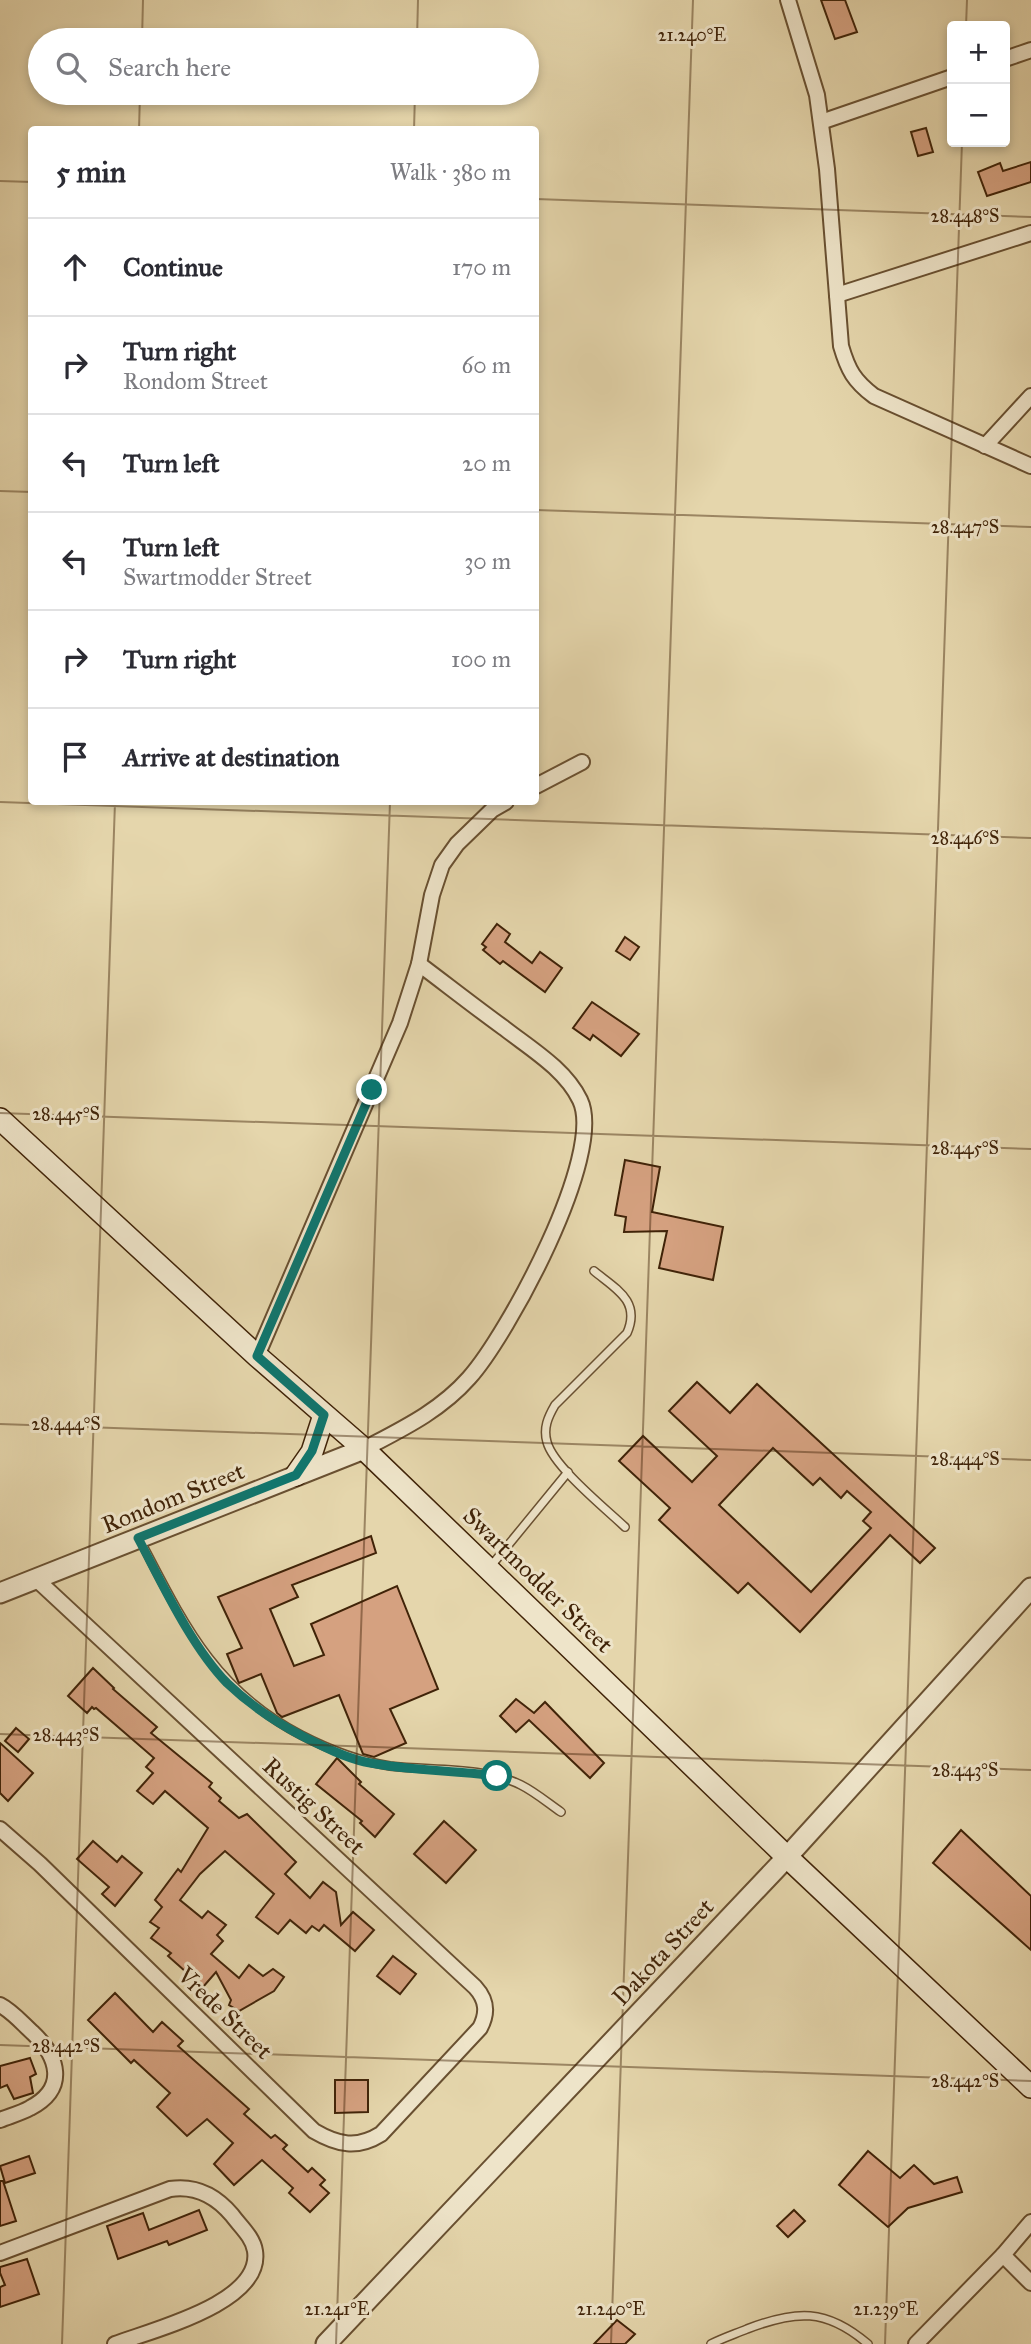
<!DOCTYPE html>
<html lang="en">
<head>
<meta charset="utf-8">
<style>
	body { margin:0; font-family:"IM FELL Great Primer",serif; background:#f7f7f7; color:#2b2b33 }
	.controls { position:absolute; right:21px; top:21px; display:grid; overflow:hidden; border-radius:7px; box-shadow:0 4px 10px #0003 }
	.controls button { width:63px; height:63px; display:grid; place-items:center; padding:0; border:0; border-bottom:2px solid #e1e1e2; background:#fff; color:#2b2b33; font:35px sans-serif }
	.stop { position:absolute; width:21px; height:21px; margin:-16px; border:5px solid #0f766e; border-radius:50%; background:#fff }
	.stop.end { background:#0f766e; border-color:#fff; box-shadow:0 2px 7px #0008 }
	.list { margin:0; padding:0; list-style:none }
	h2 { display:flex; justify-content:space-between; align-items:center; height:91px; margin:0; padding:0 28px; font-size:30px }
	h2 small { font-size:23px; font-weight:400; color:#7c7c81 }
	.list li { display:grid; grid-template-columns:46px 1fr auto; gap:21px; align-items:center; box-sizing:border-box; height:98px; padding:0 28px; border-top:2px solid #e1e1e2 }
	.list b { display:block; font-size:26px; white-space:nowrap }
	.list p { margin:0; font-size:23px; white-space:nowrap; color:#7c7c81 }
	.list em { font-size:23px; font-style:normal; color:#7c7c81 }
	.icon { flex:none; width:38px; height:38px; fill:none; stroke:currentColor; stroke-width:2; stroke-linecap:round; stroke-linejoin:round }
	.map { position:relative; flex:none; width:1031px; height:2344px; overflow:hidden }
	.search { position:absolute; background:#fff; box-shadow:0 4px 10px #0003; left:28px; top:28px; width:511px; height:77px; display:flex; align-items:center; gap:18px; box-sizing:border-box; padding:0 24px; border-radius:38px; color:#7c7c81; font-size:26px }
	.panel { position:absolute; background:#fff; box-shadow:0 4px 10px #0003; left:28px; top:126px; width:511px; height:679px; border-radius:7px }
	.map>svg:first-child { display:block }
	.building { fill:#d5a180; stroke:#402308; stroke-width:2; fill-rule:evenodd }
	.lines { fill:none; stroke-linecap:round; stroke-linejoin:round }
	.service-casing { stroke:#695031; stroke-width:10 }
	.minor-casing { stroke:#695031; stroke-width:18 }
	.tertiary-casing { stroke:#695031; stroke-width:23 }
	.secondary-casing { stroke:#402308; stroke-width:24 }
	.service { stroke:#eee4c9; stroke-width:7 }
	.minor { stroke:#eee4c9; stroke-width:14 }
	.tertiary { stroke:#eee4c9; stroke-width:19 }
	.secondary { stroke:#eee4c9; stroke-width:21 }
	.route { stroke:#0f766e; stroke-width:9 }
	.ticks { fill:none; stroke:#402308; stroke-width:2; stroke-opacity:0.45 }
	.labels { text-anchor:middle; stroke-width:6; stroke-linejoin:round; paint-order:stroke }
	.street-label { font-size:24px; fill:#402308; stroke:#eee4c9 }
	.ticks-label { font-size:18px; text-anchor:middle; fill:#402308; stroke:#eee4c9; stroke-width:6; stroke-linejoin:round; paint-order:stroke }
</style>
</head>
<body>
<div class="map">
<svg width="1031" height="2344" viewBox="0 0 1031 2344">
	<rect width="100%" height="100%" fill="#e5d6ac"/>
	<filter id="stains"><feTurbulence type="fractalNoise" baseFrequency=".00286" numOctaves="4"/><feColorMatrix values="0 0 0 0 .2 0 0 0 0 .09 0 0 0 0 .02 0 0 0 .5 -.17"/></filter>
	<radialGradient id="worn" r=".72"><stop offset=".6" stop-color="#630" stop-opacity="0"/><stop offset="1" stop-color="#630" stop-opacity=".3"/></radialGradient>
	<g class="building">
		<polygon points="821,0 845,0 857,32 835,39"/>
		<polygon points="926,128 933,152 918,156 911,132"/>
		<polygon points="1031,162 1031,182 987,196 978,172 1000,163 1003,171"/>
		<polygon points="497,924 510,934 505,942 532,963 540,952 562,968 545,992 503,961 500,964 483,950 486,947 482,944"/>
		<polygon points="625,937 639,947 630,960 616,951"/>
		<polygon points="592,1002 639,1034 621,1056 593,1035 590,1040 573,1028"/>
		<polygon points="625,1160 660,1167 652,1212 723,1227 713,1280 659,1268 667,1231 624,1232 626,1217 615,1215"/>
		<path d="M697,1382L730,1413L757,1384L935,1548L920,1563L890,1535L800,1632L748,1583L738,1593L659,1520L670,1508L619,1461L643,1436L692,1482L717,1456L669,1411ZM773,1448L813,1485L820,1478L841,1498L847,1491L871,1512L863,1521L871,1528L811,1592L719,1505Z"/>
		<polygon points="371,1536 376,1553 292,1585 298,1597 270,1609 294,1666 324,1655 311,1624 397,1586 438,1689 390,1709 406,1743 374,1757 363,1754 339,1695 282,1717 277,1713 261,1674 239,1683 238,1681 227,1654 242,1648 218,1597"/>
		<polygon points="93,1668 114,1688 113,1689 157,1727 151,1733 212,1783 209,1787 221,1798 219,1801 239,1818 247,1814 296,1862 285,1874 310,1898 323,1882 336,1892 341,1925 353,1912 374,1930 355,1951 324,1925 319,1931 312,1926 306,1933 290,1920 278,1934 256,1917 274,1894 225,1851 200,1874 180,1900 202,1918 208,1911 226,1925 217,1935 223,1941 211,1954 239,1978 249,1965 263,1976 273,1969 284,1977 274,1991 239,2011 229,2005 231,2000 216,1972 203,1987 168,1956 171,1953 151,1938 159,1928 150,1922 162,1907 155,1900 178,1869 181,1872 208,1828 165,1791 153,1804 137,1791 153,1773 146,1767 154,1758 96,1708 94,1709 92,1707 87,1713 68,1696"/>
		<polygon points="516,1699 534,1713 545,1702 604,1763 590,1778 529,1720 516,1732 500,1716"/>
		<polygon points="16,1728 29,1739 18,1752 5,1741"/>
		<polygon points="0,1743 33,1773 8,1801 0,1793"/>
		<polygon points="337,1758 361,1782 359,1784 394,1814 375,1837 360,1823 362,1821 316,1784"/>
		<polygon points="444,1821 476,1850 446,1883 414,1854"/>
		<polygon points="961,1830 1031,1896 1031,1950 933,1863"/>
		<polygon points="93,1841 117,1862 122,1856 142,1873 115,1906 102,1894 109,1887 77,1859"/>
		<polygon points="393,1956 416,1974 400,1994 377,1976"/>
		<polygon points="115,1993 153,2032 162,2022 183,2041 178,2046 249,2109 244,2114 271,2138 275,2135 287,2145 283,2149 308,2172 312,2168 325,2180 320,2185 329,2193 310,2212 289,2193 293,2188 262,2160 234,2185 214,2164 233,2143 207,2119 187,2136 157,2107 170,2093 134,2060 131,2063 88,2020"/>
		<polygon points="30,2058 36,2074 30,2077 33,2093 14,2099 7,2085 0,2088 0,2066"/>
		<polygon points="335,2080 368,2080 368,2112 335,2113"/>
		<polygon points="868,2151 900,2178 914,2165 934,2184 957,2177 962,2192 908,2208 888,2227 839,2185"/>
		<polygon points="29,2156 35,2173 5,2183 0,2166"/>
		<polygon points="0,2181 3,2181 16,2221 0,2226"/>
		<polygon points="199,2210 207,2230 169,2245 167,2241 118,2259 107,2226 143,2213 149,2230"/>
		<polygon points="794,2210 805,2221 788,2237 777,2226"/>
		<polygon points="27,2259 39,2294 0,2307 0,2287 5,2285 0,2273 0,2267"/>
		<polygon points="617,2320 635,2334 625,2344 594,2344"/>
	</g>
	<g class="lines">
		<g class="service-casing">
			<g id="service">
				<path d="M594,1271C616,1289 641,1301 627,1333L555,1405C548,1417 543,1428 547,1442C553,1466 606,1509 625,1527"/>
				<path d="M139,1538C183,1622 213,1689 301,1735C330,1750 358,1761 390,1766C433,1771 482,1766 521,1785C535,1792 548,1803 561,1812"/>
				<polyline points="491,1566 568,1472"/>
				<path d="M711,2344C723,2338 735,2334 747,2329C796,2310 826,2308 868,2344"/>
			</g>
		</g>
		<g class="minor-casing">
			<g id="minor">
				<path d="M788,0L817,95L827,169L841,346C848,370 854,381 874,396L1031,466"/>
				<polyline points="1005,59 1031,50"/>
				<polyline points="821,122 952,77"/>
				<polyline points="837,295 1031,233"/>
				<polyline points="985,446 1031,396"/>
				<polyline points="536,786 582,762"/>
				<polyline points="257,1356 400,1023 419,964 432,895 442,865 457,844 492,810 506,802"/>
				<path d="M364,1449C402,1429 440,1411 469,1378C507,1336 606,1154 580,1100C565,1069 531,1049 504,1028C475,1007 447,985 419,964"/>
				<path d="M0,1829L40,1864L314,2131C338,2145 357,2149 381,2134L480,2028C488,2013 487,2000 475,1987L35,1578"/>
				<path d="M0,2005C12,2011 23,2024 33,2033C58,2057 68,2088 30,2108C21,2113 10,2116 0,2120"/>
				<path d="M0,2253L170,2189C196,2185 216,2196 232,2215C240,2226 253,2237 255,2251C263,2303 152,2330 115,2344"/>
				<polyline points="1003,2255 1031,2283"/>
				<polyline points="916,2344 1003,2255 1031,2222"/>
			</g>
		</g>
		<g class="tertiary-casing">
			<g id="tertiary">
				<polyline points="0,1593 364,1449"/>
				<polyline points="326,2344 787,1857 1031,1588"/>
			</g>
		</g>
		<g class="secondary-casing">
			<g id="secondary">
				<polyline points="0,1119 257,1356 364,1449 787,1857 1031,2087"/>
				<polyline points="296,1475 312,1452 324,1415"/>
			</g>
		</g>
		<use href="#service" class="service"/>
		<use href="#minor" class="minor"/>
		<use href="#tertiary" class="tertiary"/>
		<use href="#secondary" class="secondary"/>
	</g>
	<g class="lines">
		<path class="route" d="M372,1090L257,1356L324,1415L312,1451L296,1475L138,1538C162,1583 191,1646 227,1683C251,1706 277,1723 306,1738C324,1747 344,1757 365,1762C408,1771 453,1770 497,1776"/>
	</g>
	<path class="ticks" d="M966,26L967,0M142,40L143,0M417,40L418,0M139,130L140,93M414,130L415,93M0,181L32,182M536,199L1031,217M0,491L32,492M536,510L1031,527M0,802L1031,838M0,1113L1031,1149M0,1424L1031,1460M0,1734L1031,1770M0,2045L1031,2081M62,2344L115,802M336,2344L390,802M611,2344L693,0M885,2344L962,142"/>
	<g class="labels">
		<g class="street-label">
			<text transform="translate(173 1498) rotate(-22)" y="8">Rondom Street</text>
			<text transform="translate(538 1580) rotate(44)" y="8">Swartmodder Street</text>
			<text transform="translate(314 1806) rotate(43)" y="8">Rustig Street</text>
			<text transform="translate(663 1952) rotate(-47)" y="8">Dakota Street</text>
			<text transform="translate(225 2013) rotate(44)" y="8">Vrede Street</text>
		</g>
	</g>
	<g class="ticks-label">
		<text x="692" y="41">21.240°E</text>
		<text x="965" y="222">28.448°S</text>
		<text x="965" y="533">28.447°S</text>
		<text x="965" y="844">28.446°S</text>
		<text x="66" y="1120">28.445°S</text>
		<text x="965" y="1154">28.445°S</text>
		<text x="66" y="1430">28.444°S</text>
		<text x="965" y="1465">28.444°S</text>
		<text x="66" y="1741">28.443°S</text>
		<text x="965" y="1776">28.443°S</text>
		<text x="66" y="2052">28.442°S</text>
		<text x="965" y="2087">28.442°S</text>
		<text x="337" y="2315">21.241°E</text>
		<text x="611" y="2315">21.240°E</text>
		<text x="886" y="2315">21.239°E</text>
	</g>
	<rect width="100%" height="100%" filter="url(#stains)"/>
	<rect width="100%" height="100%" fill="url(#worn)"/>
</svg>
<div class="controls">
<button>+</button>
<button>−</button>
</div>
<div class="stop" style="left:497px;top:1776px"></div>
<div class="stop end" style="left:372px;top:1090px"></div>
<div class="search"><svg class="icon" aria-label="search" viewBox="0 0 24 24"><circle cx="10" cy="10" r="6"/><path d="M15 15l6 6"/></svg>Search here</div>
<section class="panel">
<h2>5 min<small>Walk · 380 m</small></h2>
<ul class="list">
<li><svg class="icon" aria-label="ahead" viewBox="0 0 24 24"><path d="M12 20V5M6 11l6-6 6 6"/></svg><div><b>Continue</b></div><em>170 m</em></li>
<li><svg class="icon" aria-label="right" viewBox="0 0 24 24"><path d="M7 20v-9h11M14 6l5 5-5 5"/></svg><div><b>Turn right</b><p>Rondom Street</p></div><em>60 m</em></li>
<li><svg class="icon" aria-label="left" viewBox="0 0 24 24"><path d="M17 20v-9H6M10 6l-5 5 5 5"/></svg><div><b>Turn left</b></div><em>20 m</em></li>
<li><svg class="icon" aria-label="left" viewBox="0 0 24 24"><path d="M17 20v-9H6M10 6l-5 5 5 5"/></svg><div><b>Turn left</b><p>Swartmodder Street</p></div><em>30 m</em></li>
<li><svg class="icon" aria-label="right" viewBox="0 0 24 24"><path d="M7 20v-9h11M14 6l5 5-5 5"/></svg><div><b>Turn right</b></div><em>100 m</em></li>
<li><svg class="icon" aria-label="arrive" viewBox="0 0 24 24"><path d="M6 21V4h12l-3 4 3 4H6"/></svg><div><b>Arrive at destination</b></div></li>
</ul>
</section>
</div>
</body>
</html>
